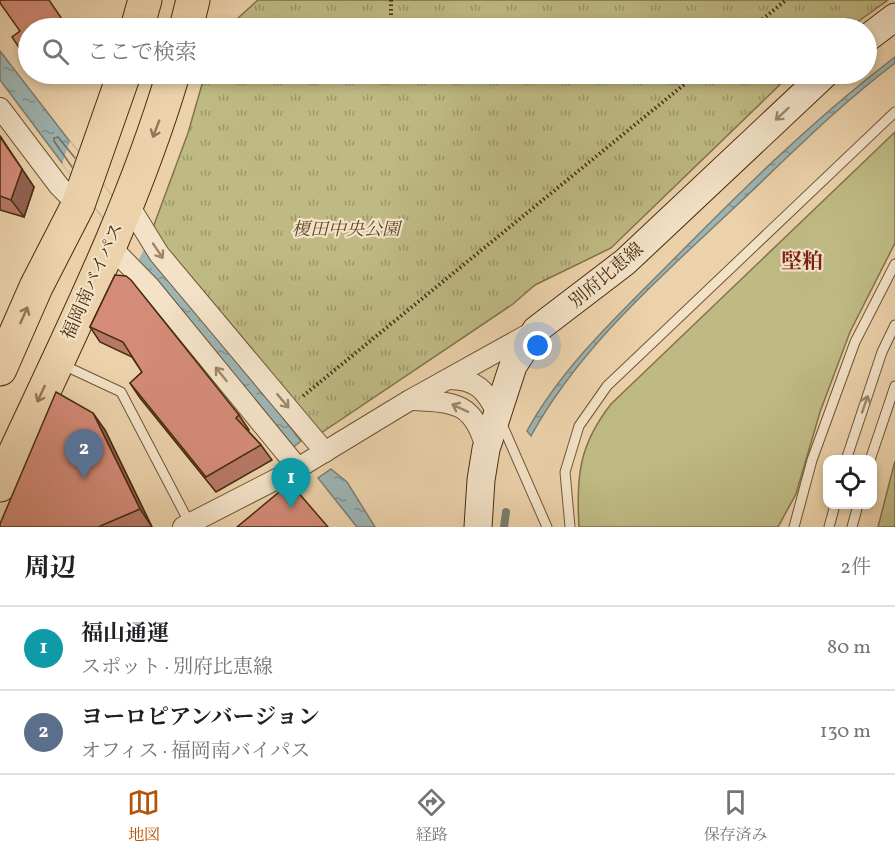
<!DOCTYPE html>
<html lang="ja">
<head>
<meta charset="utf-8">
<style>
	body { margin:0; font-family:Vollkorn,"Noto Serif JP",serif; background:#f2f2f2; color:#202124 }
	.controls { position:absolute; right:18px; bottom:18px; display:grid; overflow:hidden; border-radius:12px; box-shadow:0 3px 9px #0003 }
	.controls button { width:54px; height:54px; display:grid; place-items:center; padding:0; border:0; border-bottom:2px solid #e0e0e0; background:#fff; color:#202124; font:30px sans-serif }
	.you { position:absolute; left:538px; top:346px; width:21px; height:21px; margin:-15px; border:4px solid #fff; border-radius:50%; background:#1a73e8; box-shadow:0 0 0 9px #1a73e833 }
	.badge { display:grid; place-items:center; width:39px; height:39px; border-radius:50%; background:#b45309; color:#fff; font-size:20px; font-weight:700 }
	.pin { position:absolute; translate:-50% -50px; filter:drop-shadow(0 2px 3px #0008) }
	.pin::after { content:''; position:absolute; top:32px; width:21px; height:18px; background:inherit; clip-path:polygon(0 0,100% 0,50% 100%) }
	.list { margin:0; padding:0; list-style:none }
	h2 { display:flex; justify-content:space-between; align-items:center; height:78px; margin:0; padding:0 24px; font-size:26px }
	h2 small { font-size:20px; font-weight:400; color:#757577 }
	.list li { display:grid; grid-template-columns:39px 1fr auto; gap:18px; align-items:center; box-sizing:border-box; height:84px; padding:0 24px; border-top:2px solid #e0e0e0 }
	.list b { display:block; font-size:22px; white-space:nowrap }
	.list p { margin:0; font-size:20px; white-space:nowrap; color:#757577 }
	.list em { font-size:20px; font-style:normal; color:#757577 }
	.icon { flex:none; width:33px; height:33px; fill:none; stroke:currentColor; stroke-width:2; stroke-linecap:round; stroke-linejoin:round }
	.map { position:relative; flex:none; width:895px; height:527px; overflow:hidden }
	.search { position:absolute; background:#fff; box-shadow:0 3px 9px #0003; left:18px; right:18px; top:18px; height:66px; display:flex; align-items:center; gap:15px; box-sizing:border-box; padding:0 21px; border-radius:33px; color:#757577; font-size:22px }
	.sheet { height:246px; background:#fff }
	nav { display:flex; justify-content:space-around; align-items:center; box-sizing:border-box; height:84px; border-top:2px solid #e0e0e0; background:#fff; font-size:16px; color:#757577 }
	nav a { display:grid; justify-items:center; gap:3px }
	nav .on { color:#b45309 }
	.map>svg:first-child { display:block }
	.grass { fill:#bfba84; stroke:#837349; stroke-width:1.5 }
	.park { fill:url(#park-tufts); stroke:#837349; stroke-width:1.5 }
	.water { fill:url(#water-ripples); stroke:#7b7e72; stroke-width:1.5 }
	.pier { fill:#ecd2ab }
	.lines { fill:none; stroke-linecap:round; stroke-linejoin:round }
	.shore { stroke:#727061; stroke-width:1.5 }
	.stream { stroke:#7b7e72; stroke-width:8 }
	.lane-casing { stroke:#705635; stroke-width:11 }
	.street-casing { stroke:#705635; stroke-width:22 }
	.secondary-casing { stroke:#472c0e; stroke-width:29 }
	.highway-casing { stroke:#472c0e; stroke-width:35 }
	.path { stroke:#472c0e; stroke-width:4; stroke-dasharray:1.5 3; stroke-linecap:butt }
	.lane { stroke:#f3e2c8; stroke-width:9 }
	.street { stroke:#f3e2c8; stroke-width:20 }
	.secondary { stroke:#f3e2c8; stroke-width:27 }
	.highway { stroke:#ecd2ab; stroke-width:33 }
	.wall { fill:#b67867; stroke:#472c0e; stroke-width:1.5 }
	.shaded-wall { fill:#946154; stroke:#472c0e; stroke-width:1.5 }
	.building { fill:#d48b78; stroke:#472c0e; stroke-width:1.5 }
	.oneway { stroke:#9d876b }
	.oneway2 { stroke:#917755 }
	.labels { text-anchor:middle; stroke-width:4.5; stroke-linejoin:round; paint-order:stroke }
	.park-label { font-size:18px; font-style:italic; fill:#5f4826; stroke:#f3e2c8 }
	.street-label { font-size:18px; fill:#472c0e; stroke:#f3e2c8 }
	.quarter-label { font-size:21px; font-weight:bold; fill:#7a1f14; stroke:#f3e2c8 }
</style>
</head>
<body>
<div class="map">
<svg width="895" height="527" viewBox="0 0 895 527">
	<defs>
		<pattern id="park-tufts" width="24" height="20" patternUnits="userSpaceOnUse" patternTransform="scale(1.5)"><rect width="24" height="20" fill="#bfba84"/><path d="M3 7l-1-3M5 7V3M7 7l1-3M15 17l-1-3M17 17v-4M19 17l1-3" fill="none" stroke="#9d976a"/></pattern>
		<pattern id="water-ripples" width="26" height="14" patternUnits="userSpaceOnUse" patternTransform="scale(1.5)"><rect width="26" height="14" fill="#9db5b4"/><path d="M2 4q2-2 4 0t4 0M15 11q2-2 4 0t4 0" fill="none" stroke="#829391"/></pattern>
	</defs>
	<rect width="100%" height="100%" fill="#ecd2ab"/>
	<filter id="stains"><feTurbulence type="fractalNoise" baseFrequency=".00333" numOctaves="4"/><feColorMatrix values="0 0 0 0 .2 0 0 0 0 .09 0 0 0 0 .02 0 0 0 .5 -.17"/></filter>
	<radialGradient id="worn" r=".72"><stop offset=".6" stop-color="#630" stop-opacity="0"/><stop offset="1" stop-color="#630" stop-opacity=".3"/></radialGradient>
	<g class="grass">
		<path d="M895,132V243L850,332L820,412L796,494L778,527H579C576,476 579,445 611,404Z"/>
		<polygon points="895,461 895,527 878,527"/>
	</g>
	<g class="park">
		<polygon points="258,0 888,0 849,28 227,28"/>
		<polygon points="205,74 791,74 611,248 535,285 513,304 318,435 151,233 188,133"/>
	</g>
	<g class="water">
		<polygon points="0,51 301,441 292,448 154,277 137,263 0,80"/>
		<path d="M895,57V63C838,106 788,157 736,206C662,276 580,346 531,436L527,431C561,369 614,319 664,269C737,195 812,120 895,57Z"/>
		<polygon points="331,469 347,482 375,527 357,527 318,478"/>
	</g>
	<polygon class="pier" points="70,141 148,242 137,263 62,164"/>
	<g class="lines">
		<polyline class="shore" points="72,167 54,141 54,138 58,137 75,158"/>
		<polyline class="stream" points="504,527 506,512"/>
		<g class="lane-casing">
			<g id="lane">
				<polyline points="61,364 121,392 190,524"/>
				<polyline points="501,422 547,527"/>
				<polyline points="846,460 882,352 895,325"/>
				<polyline points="870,460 895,386"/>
				<polyline points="570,527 565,472 579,426 607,386 895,112"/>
				<polyline points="794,527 812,460 855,342 895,264"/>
				<polyline points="829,527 835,505"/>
				<polyline points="852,527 858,505"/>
			</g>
		</g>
		<g class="street-casing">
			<g id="street">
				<polyline points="0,108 59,186 78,205"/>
				<polyline points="127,202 159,254 325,452"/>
				<polyline points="110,246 150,287 298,468"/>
				<path d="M449,379C476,379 486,390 497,413"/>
				<path d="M411,400C455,402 474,402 486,449"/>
				<polyline points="183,527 298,468 410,400 534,331"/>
			</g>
		</g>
		<g class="secondary-casing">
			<g id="secondary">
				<polyline points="866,39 895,17"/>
				<polyline points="478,527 481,480 486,449 513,366 536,330 625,262 825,74"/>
			</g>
		</g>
		<g class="highway-casing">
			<g id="highway">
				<polyline points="137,28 145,0"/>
				<polyline points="186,28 193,0"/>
				<polyline points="0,369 36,287 78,205 124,74"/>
				<path d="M0,485C62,350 131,216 173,74"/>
			</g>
		</g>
		<g class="path">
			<polyline points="391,0 391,28"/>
			<polyline points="752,28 786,0"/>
			<polyline points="358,77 362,74"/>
			<polyline points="303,396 697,74"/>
		</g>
		<use href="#lane" class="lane"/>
		<use href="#street" class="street"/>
		<use href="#secondary" class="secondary"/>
		<use href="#highway" class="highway"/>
	</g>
	<g class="wall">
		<polygon points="37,74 44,74 39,77"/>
		<polygon points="0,136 34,187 24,217 0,210"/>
		<polygon points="115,275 239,415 249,430 248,431 261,445 272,460 216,492 140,398 130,383 142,372 132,357 100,342 90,327"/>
		<polygon points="105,430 152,527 0,527"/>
	</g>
	<g class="shaded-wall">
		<polygon points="0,136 34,187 24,217 11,200"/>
		<polygon points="93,413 105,430 152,527 140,509"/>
	</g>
	<g class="building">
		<polygon points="0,0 49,0 68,28 28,28 28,61 12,37 20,31 0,3"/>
		<polygon points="0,137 22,169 11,200 0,196"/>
		<polygon points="115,275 126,276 131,280 239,415 236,418 261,445 206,477 130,383 142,372 123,342 90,327"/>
		<polygon points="56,392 93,413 140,509 98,527 0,527 0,524"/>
		<polygon points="290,483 328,527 237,527"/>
	</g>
	<defs><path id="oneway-shaft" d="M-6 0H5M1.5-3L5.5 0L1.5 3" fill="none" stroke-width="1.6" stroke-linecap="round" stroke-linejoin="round" transform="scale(1.5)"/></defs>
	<g class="oneway">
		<use href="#oneway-shaft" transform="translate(782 114) rotate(137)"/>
		<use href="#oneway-shaft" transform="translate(158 251) rotate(56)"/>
		<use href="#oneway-shaft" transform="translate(221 374) rotate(-129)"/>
		<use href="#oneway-shaft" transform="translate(283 401) rotate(50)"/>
		<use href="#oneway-shaft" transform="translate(865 404) rotate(-71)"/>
		<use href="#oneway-shaft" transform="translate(460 408) rotate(-155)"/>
	</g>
	<g class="oneway2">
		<use href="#oneway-shaft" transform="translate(156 129) rotate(111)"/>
		<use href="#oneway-shaft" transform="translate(24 315) rotate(-66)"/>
		<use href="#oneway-shaft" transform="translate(41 394) rotate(115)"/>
	</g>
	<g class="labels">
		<g class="park-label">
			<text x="346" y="235">榎田中央公園</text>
		</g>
		<g class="street-label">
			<text transform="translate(606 275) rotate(-40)" y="6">別府比恵線</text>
			<text transform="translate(92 281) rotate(-66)" y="6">福岡南バイパス</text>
		</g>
		<g class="quarter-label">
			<text x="802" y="268">堅粕</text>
		</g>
	</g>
	<rect width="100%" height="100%" filter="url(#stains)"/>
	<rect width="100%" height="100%" fill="url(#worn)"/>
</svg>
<div class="controls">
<button><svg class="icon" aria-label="locate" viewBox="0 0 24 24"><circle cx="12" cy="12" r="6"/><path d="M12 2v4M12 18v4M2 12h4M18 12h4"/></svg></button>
</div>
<div class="you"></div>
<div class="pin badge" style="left:291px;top:508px;background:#0f9aa8">1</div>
<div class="pin badge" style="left:84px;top:479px;background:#5c6f8a">2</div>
<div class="search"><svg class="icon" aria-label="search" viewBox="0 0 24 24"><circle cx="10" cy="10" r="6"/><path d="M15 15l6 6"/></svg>ここで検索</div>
</div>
<section class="sheet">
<h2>周辺<small>2件</small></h2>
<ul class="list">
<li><span class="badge" style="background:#0f9aa8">1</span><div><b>福山通運</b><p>スポット · 別府比恵線</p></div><em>80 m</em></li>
<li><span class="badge" style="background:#5c6f8a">2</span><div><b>ヨーロピアンバージョン</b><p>オフィス · 福岡南バイパス</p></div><em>130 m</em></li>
</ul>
</section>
<nav>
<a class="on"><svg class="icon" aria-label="map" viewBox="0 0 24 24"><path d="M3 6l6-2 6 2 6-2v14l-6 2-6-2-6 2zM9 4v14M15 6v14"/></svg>地図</a>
<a><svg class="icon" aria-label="directions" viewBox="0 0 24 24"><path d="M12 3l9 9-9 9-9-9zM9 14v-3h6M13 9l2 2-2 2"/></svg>経路</a>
<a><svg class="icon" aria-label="saved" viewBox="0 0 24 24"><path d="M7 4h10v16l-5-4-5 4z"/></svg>保存済み</a>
</nav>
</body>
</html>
